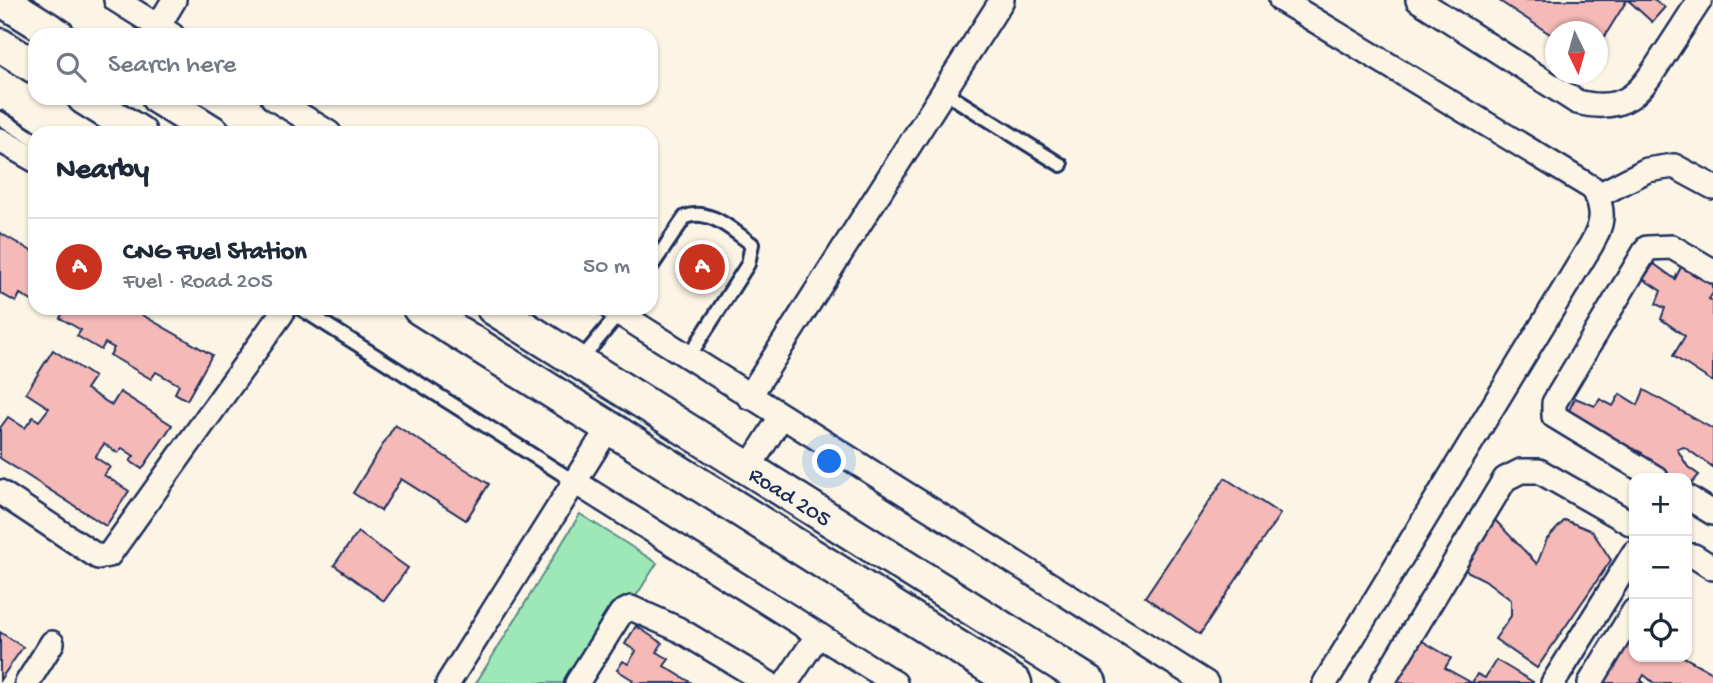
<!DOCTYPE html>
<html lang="en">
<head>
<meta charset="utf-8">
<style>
	body { margin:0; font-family:"Gochi Hand",sans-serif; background:#f2f2f3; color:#1f2937 }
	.controls { position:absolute; right:21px; bottom:21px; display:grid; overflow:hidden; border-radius:14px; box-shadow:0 2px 5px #0004 }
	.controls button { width:63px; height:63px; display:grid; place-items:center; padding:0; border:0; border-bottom:2px solid #e0e1e3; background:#fff; color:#1f2937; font:35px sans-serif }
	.compass { position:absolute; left:1545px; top:21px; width:63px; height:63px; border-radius:50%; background:#fff; box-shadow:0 2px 5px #0004; rotate:175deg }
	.you { position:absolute; left:830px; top:462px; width:24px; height:24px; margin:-18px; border:5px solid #fff; border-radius:50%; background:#1a73e8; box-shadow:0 0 0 10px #1a73e833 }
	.badge { display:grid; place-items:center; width:46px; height:46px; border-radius:50%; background:#c8321e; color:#fff; font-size:23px; font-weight:700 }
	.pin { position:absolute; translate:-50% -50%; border:4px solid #fff; box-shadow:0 2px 7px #0006 }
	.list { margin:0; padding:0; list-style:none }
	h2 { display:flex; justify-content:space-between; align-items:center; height:91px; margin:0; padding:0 28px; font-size:30px }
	h2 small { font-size:23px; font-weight:400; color:#747a83 }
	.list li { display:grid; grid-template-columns:46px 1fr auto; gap:21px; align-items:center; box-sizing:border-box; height:98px; padding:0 28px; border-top:2px solid #e0e1e3 }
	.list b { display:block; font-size:26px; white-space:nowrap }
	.list p { margin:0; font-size:23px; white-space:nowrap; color:#747a83 }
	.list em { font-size:23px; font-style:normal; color:#747a83 }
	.icon { flex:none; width:38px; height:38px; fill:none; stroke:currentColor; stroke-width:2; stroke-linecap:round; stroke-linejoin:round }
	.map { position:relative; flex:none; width:1713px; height:683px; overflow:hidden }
	.search { position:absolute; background:#fff; box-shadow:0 2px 5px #0004; left:28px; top:28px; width:630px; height:77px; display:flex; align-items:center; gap:18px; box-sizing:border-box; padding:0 24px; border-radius:21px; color:#747a83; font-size:26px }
	.panel { position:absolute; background:#fff; box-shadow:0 2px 5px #0004; left:28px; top:126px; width:630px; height:189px; border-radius:21px }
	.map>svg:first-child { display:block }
	.green { fill:#9ee8b7; stroke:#5c8c8a; stroke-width:2 }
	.building { fill:#f5b9b7; stroke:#1b2f5e; stroke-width:2 }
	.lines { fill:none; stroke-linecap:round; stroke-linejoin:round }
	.lane-casing { stroke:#1b2f5e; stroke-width:18 }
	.street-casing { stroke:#1b2f5e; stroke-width:28 }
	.secondary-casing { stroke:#1b2f5e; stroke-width:37 }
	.lane { stroke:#fcf5e5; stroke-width:12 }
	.street { stroke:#fcf5e5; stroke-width:23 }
	.secondary { stroke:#fcf5e5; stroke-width:32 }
	.labels { text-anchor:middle; stroke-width:5; stroke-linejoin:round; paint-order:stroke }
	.street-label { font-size:23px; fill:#1b2f5e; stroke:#fcf5e5 }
</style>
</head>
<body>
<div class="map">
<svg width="1713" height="683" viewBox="0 0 1713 683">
	<rect width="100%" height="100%" fill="#fcf5e5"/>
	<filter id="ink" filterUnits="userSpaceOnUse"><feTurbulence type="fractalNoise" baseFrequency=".0143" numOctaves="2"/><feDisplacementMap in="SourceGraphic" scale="14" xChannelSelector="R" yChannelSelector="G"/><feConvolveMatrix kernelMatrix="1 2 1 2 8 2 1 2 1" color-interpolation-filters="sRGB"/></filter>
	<g filter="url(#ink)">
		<polygon class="green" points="580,514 657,563 581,683 476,683"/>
		<g class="building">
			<polygon points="1498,0 1627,0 1598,47 1598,32 1556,32 1556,38"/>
			<polygon points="1628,0 1653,0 1665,7 1652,22"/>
			<polygon points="0,233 35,253 35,303 20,294 16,302 0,293"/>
			<polygon points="1683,263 1713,280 1713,293 1709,299 1713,301 1713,382 1673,356 1685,336 1661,319 1665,308 1656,304 1661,291 1643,279 1654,264 1675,279"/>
			<polygon points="66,308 130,308 212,355 187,400 175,393 179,385 156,372 151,379 110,355 114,348 105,343 101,350 77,336 81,330 60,318"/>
			<polygon points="53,350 94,377 86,389 112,405 120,392 172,425 142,469 130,461 134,456 122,448 118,453 104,444 95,457 110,467 104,475 129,491 106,526 0,458 0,428 8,417 25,428 33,417 39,421 49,408 26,393"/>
			<polygon points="1644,390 1713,429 1713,467 1684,447 1677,449 1688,467 1699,475 1687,489 1687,478 1667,478 1635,463 1642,453 1566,416 1575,398 1595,406 1600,399 1613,406 1620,394 1638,405"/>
			<polygon points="395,425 489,484 466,520 401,479 381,511 353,493"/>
			<polygon points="1225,478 1280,514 1200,634 1145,597"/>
			<polygon points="1494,519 1537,564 1547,539 1565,520 1592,531 1611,560 1537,668 1495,639 1511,616 1511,600 1485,580 1461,568"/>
			<polygon points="358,532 408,568 384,601 334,565"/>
			<polygon points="636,626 662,643 657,652 669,659 664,666 692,683 631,683 633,680 617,670 623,661 628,664 636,651 625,644"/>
			<polygon points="0,632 23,647 0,680"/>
			<polygon points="1634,632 1634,657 1684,657 1713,673 1713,683 1654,683 1644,675 1641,680 1644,683 1604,683"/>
			<polygon points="1414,636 1451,658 1445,668 1472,683 1393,683"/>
			<polygon points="1496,660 1533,682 1532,683 1472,683 1477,674 1485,678"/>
		</g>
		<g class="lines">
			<g class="lane-casing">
				<g id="lane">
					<polyline points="944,92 1061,165"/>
					<polyline points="0,118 35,140"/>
					<path d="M651,267L685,217C709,207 733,231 752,244L748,264L688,358"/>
					<polyline points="300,308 575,482"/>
					<polyline points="579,362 621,311"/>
				</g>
			</g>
			<g class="street-casing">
				<g id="street">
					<polyline points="116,0 172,35"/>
					<path d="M1281,0L1594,189C1605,212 1603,224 1591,245L1325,683"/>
					<path d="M1418,0L1577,102C1626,114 1640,93 1664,55C1676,37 1688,18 1700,0"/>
					<polyline points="153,35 174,0"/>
					<polyline points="273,98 329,133"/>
					<polyline points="0,140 35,160"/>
					<polyline points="1597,196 1647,170 1674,166 1713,187"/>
					<polyline points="611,308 1206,683"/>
					<polyline points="749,397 1002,0"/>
					<polyline points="748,469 781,417"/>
					<polyline points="1656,478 1554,416 1554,403 1647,248 1672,247 1713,271"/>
					<polyline points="575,482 895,683"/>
					<polyline points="0,492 98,557 109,555 282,313 281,308"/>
					<polyline points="1687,497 1713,513"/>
					<polyline points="1687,556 1694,556 1713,568"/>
					<polyline points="27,683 52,643"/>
					<polyline points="448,683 609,427"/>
					<polyline points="577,683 621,613 631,608 678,629 768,683"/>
					<polyline points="786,683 818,635"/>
					<polyline points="1382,683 1505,479 1521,471 1539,471 1634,525"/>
					<polyline points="1553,683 1634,553"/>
					<polyline points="1590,683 1634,611"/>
				</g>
			</g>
			<g class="secondary-casing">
				<g id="secondary">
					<polyline points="2,0 58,35"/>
					<polyline points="0,45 35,67"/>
					<polyline points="84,98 140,133"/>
					<polyline points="158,98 214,133"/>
					<polyline points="419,308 1015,683"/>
					<path id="s1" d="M493,308L1090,683"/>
				</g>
			</g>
			<use href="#lane" class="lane"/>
			<use href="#street" class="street"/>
			<use href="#secondary" class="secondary"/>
		</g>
	</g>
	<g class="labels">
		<g class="street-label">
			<text dy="8" stroke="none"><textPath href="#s1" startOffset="352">Road 205</textPath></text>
		</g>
	</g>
</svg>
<div class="controls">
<button>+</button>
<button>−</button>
<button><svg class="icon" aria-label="locate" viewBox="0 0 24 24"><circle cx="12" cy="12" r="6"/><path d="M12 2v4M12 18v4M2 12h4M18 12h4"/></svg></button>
</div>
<svg class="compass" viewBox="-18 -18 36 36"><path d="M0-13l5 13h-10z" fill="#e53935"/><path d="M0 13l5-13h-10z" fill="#747a83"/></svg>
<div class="you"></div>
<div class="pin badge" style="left:702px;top:267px">A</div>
<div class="search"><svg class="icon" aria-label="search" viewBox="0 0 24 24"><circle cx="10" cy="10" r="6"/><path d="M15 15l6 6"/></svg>Search here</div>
<section class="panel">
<h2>Nearby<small></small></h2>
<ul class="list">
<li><span class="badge">A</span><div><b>CNG Fuel Station</b><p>Fuel · Road 205</p></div><em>50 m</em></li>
</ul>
</section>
</div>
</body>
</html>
